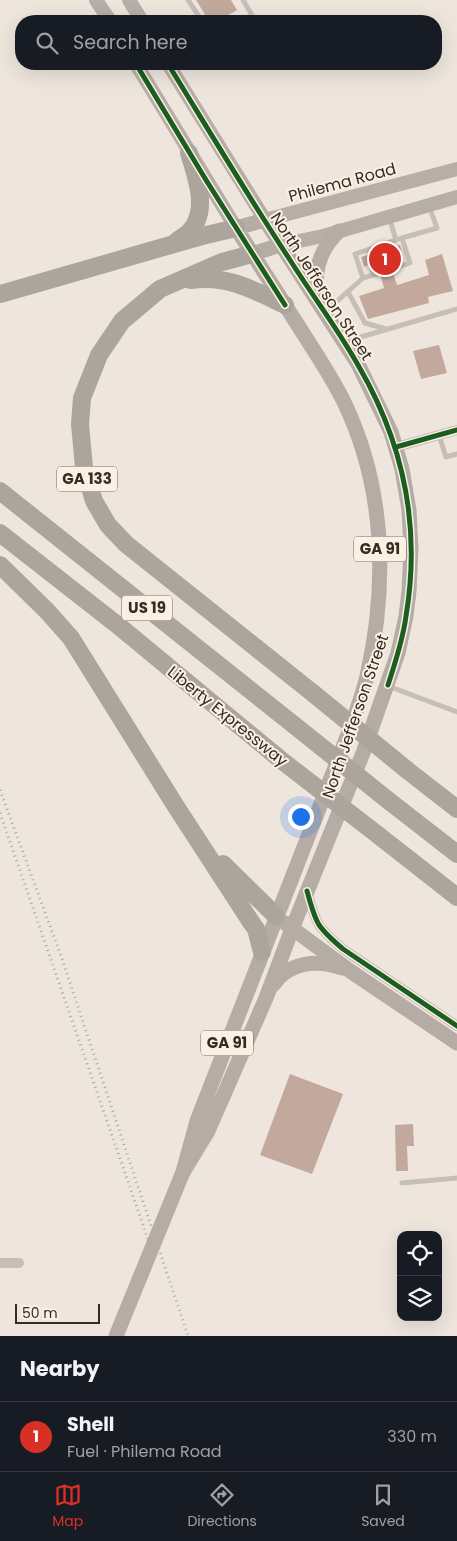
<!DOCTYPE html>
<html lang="en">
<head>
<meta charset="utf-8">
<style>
	body { margin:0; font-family:Poppins,sans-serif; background:#20242c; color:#f1f3f6 }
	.controls { position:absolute; right:15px; bottom:15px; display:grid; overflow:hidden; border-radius:10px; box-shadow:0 5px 20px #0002 }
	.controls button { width:45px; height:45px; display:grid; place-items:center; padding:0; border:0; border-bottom:1px solid #363941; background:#171b24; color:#f1f3f6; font:25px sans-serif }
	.scale { position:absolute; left:15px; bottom:12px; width:85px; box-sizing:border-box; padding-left:5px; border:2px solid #362b25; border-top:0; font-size:14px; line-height:18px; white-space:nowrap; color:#362b25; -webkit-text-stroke:4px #fbf0e3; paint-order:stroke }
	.you { position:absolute; left:300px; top:816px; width:18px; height:18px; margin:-12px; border:4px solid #fff; border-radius:50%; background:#1a73e8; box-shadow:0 0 0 8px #1a73e833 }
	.badge { display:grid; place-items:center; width:32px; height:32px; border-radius:50%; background:#d93025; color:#fff; font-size:16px; font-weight:700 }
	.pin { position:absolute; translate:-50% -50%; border:2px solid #fff; box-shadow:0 1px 5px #0006 }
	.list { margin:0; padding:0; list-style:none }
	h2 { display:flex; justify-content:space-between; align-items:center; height:65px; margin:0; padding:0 20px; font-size:21px }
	h2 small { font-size:16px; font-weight:400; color:#9ea1a6 }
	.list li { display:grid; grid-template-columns:32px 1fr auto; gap:15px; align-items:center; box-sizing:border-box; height:70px; padding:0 20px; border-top:1px solid #363941 }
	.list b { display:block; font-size:19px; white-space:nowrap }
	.list p { margin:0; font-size:16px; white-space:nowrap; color:#9ea1a6 }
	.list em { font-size:16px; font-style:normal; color:#9ea1a6 }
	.icon { flex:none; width:28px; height:28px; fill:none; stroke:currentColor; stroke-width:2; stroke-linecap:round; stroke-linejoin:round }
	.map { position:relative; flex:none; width:457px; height:1336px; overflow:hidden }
	.search { position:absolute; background:#171b24; box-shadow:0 5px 20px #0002; left:15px; right:15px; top:15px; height:55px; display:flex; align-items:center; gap:12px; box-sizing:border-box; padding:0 18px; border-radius:20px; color:#9ea1a6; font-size:19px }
	.sheet { height:135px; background:#171b24 }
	nav { display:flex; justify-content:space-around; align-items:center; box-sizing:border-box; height:70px; border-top:1px solid #363941; background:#171b24; font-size:14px; color:#9ea1a6 }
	nav a { display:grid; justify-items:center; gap:2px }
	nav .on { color:#d93025 }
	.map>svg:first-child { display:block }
	.building { fill:#c3a99d }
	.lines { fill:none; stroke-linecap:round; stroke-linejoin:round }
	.lane { stroke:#c6beb7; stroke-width:5 }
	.street { stroke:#c6beb7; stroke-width:10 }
	.secondary { stroke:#b7aea7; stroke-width:14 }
	.primary { stroke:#b5aca6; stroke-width:15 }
	.highway { stroke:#aca59d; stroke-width:18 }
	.rail { stroke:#aea7a1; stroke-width:3; stroke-dasharray:1 4; stroke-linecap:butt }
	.primary-bridge { stroke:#b5aca6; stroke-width:15 }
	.highway-bridge { stroke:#aca59d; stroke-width:18 }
	.cycleway-casing { stroke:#fbf0e3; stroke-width:8 }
	.cycleway { stroke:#1b5e20; stroke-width:5 }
	.labels { text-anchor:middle; stroke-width:4; stroke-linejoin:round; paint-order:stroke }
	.shield { fill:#fbf0e3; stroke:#71665e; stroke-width:1 }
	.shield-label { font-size:15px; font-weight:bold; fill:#362b25 }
	.street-label { font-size:16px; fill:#362b25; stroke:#fbf0e3 }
</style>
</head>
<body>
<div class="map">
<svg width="457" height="1336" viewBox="0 0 457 1336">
	<rect width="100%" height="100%" fill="#eee6dd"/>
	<g class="building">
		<polygon points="196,0 231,0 237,10 218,21 209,21"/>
		<polygon points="400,245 403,257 395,259 388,269 390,273 393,273 397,285 429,275 425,260 442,254 453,291 428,297 429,303 368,319 359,296 384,288 381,277 384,272 383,270 376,267 372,261 368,262 367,266 364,267 361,257"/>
		<polygon points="439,345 447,373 421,379 413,351"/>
		<polygon points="290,1074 343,1094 312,1174 260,1155"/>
		<polygon points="413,1124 414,1146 407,1146 408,1171 396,1171 395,1125"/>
	</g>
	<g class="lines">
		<g class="lane">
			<polyline points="188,0 202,21"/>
			<polyline points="241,21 252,15 243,0"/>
			<polyline points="389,217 396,240 402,238 410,263 392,269"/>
			<polyline points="402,238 437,228 429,206"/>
			<polyline points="371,265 374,274"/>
			<polyline points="380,273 363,278 355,254 396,240"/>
			<polyline points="348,292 365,323 386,329"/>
			<polyline points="326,311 363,278"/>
			<polyline points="347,341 457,309"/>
			<polyline points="439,435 446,457 457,454"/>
			<polyline points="388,686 457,712"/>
			<polyline points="402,1183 457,1178"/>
		</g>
		<g class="street">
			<polyline points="396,447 457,430"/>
			<path d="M307,891C316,924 317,927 343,949L457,1026"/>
			<polyline points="0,1263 19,1263"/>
		</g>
		<g class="secondary">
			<polyline points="96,0 110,21"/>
			<polyline points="129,0 142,21"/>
			<polyline points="136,64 236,228"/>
			<polyline points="168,64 265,220 457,169"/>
			<polyline points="280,245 323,236 457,197"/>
		</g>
		<g class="primary">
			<path d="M265,220L358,364L391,432L402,469L409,510L411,549L409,591L406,616L398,653L363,753L292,929L266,998L208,1131L183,1172L197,1121L354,719C358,705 364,690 367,676C388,584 385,487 344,402C332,377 316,354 301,330C279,296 258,262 236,228Z"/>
			<polyline points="252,254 280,245"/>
			<path d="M319,302C312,275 319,250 339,231"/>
			<polyline points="285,923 350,971 457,1043"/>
			<path d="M273,985C289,962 316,959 342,968"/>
		</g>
		<g class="highway">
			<path d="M176,242C180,238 185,236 189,232C210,211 196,177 189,153"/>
			<polyline points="252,254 222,262 160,289 122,321 99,355 82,398 80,424 84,468 94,501 108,525 126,544 314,694"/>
			<path d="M191,280C229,275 253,290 285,305"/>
			<polyline points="0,294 202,236 236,228"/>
			<polyline points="0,491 294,725"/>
			<polyline points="0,533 120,627 281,760"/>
			<polyline points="0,565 47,611 71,638 175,805 251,922 256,929 262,952"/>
			<polyline points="407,770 457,809"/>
			<polyline points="389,801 457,854"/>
			<polyline points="378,835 457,897"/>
			<polyline points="223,864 276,916"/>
		</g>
		<g class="rail">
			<polyline points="0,790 60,953 188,1336"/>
			<polyline points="0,813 150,1245"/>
		</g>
		<polyline class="primary-bridge" points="116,1336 183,1172"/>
		<g class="highway-bridge">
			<polyline points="314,694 407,770"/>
			<polyline points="294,725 389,801"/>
			<polyline points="281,760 378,835"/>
		</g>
		<g class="cycleway-casing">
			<g id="cycleway">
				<polyline points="136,64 206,180 285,305"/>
				<path d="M168,64C208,129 248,196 290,260C312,295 338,329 358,365C403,442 421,527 406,616C403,640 395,663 388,685"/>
				<polyline points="396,447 457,430"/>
				<path d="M307,891C316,924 317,927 343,949L457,1026"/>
			</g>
		</g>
		<use href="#cycleway" class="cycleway"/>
	</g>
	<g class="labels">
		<g class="shield">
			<rect x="57" y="466.5" width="60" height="25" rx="4"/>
			<rect x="354" y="536.5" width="52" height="25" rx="4"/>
			<rect x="122" y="595.5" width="50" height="25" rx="4"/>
			<rect x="201" y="1030.5" width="52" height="25" rx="4"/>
		</g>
		<g class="shield-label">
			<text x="87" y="484">GA 133</text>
			<text x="380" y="554">GA 91</text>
			<text x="147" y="613">US 19</text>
			<text x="227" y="1048">GA 91</text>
		</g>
		<g class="street-label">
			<text transform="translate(342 182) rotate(-15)" y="6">Philema Road</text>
			<text transform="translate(322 286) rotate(57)" y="6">North Jefferson Street</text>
			<text transform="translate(228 716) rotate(39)" y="6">Liberty Expressway</text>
			<text transform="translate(355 716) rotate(-71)" y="6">North Jefferson Street</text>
		</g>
	</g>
</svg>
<div class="controls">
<button><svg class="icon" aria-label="locate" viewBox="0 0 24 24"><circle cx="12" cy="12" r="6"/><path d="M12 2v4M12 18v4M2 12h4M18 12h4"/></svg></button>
<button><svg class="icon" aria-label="layers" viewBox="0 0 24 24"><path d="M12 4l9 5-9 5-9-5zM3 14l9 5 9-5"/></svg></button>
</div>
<div class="scale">50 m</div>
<div class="you"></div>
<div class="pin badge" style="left:385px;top:259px">1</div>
<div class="search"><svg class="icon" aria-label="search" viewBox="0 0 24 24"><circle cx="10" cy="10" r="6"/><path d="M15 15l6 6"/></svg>Search here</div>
</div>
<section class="sheet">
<h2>Nearby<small></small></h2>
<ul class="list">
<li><span class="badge">1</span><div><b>Shell</b><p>Fuel · Philema Road</p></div><em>330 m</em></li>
</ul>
</section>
<nav>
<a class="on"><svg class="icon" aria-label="map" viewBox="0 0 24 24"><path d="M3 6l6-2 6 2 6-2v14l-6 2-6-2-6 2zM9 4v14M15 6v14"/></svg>Map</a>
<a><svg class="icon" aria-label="directions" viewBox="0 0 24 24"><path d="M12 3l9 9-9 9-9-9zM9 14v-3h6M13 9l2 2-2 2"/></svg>Directions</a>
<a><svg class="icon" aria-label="saved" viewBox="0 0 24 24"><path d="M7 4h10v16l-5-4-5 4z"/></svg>Saved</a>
</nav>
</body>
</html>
